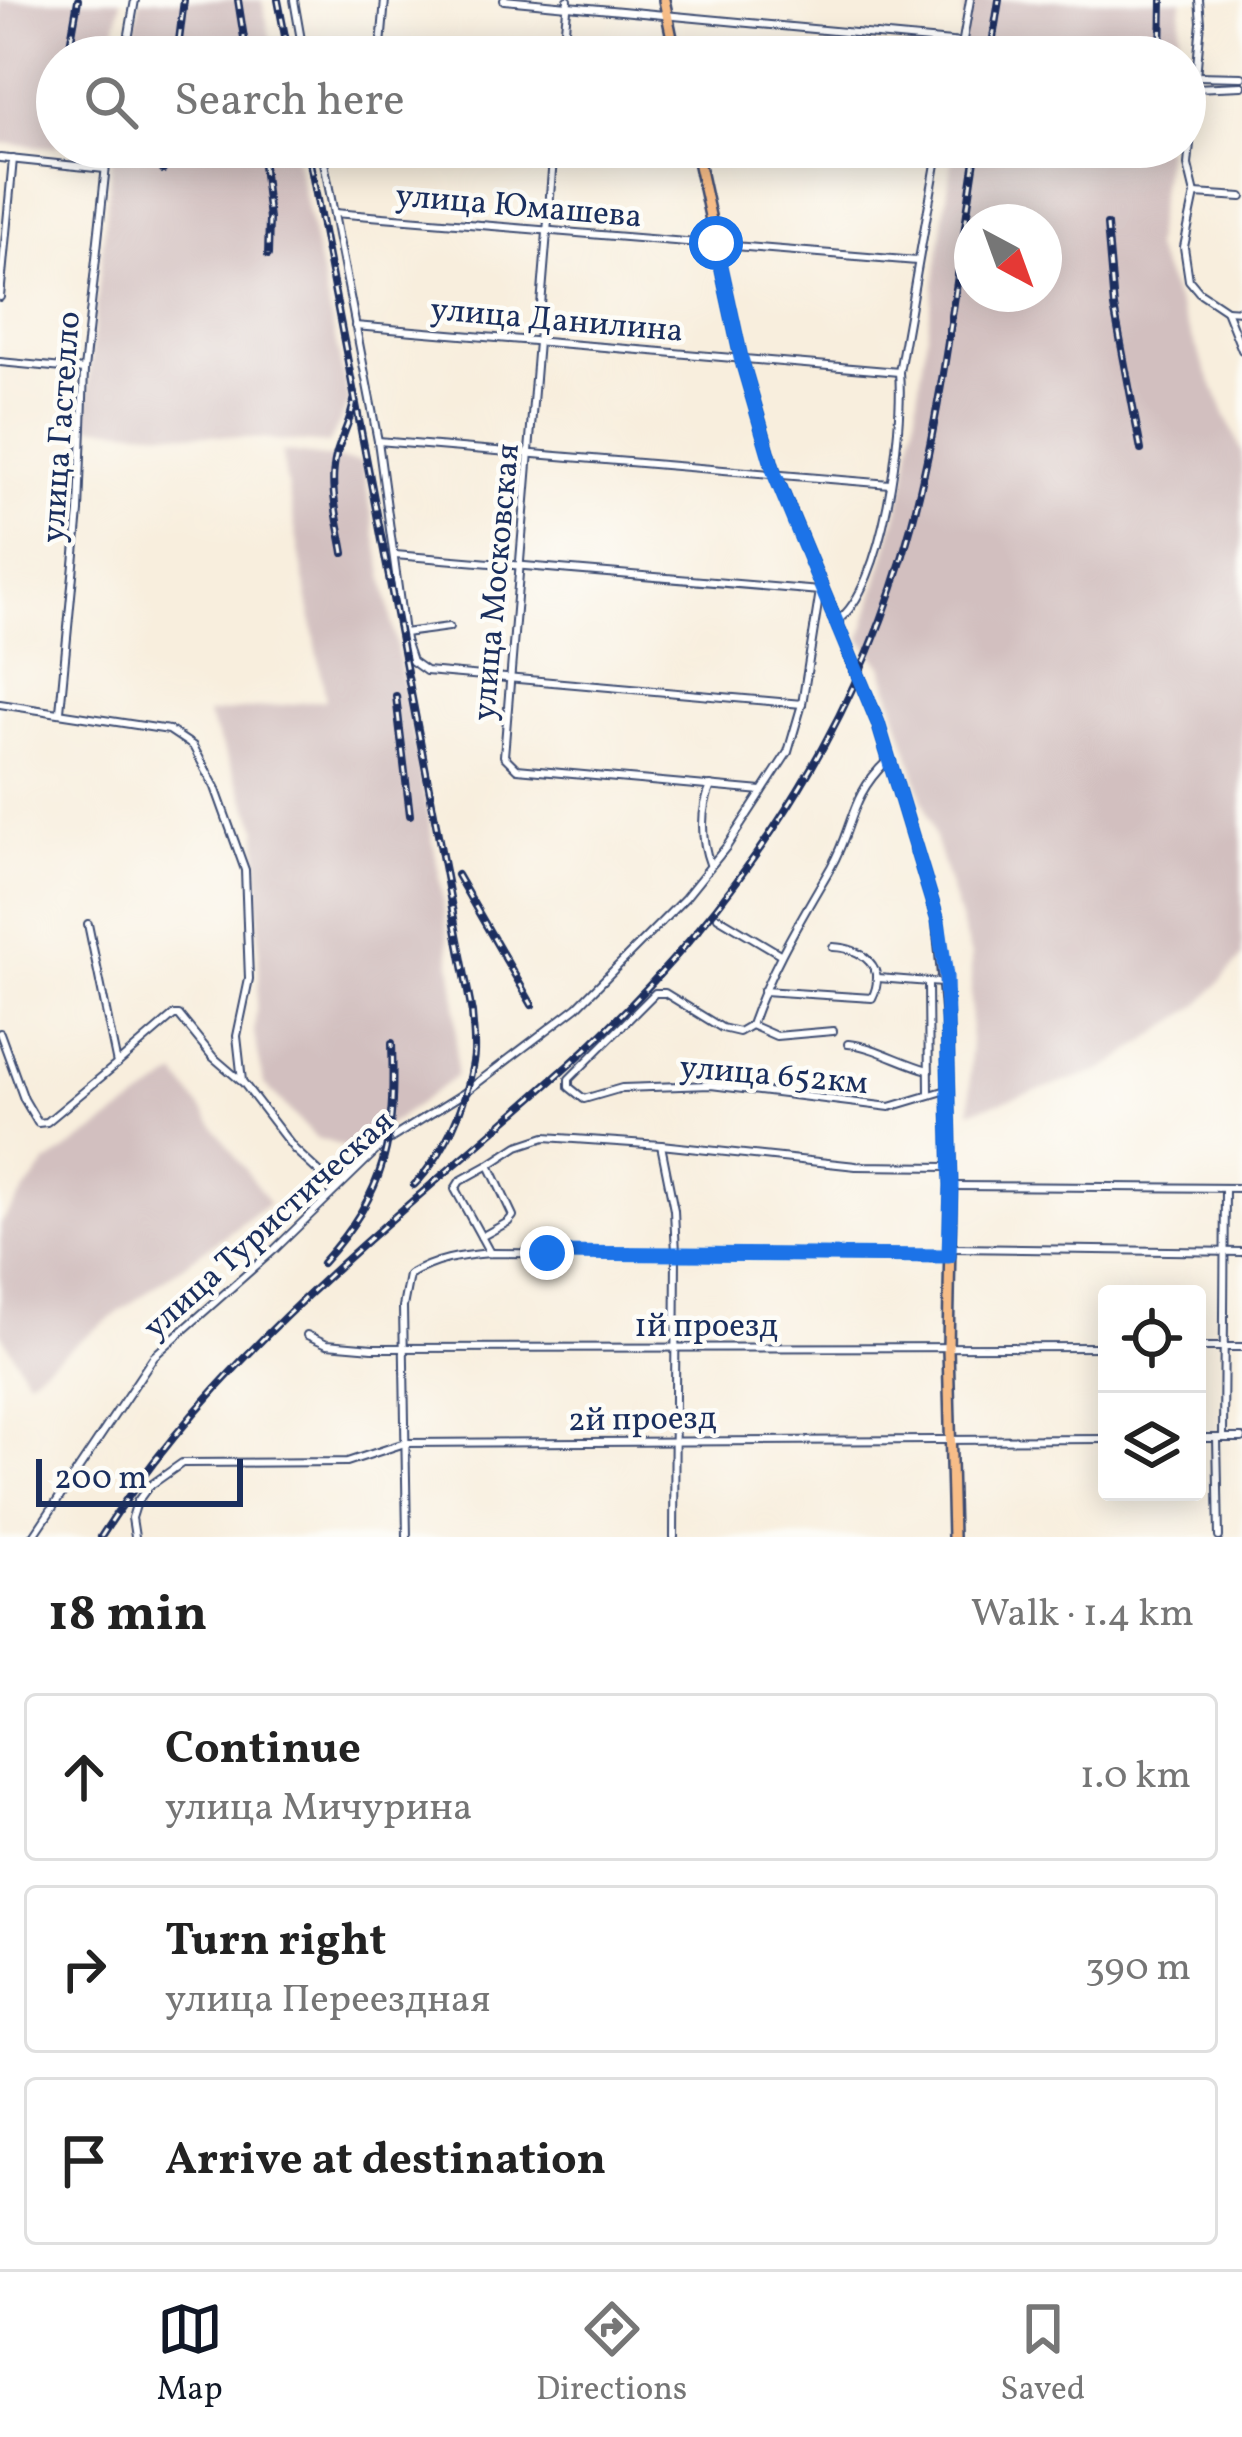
<!DOCTYPE html>
<html lang="en">
<head>
<meta charset="utf-8">
<style>
	body { margin:0; font-family:Vollkorn,serif; background:#f2f2f2; color:#222 }
	.controls { position:absolute; right:36px; bottom:36px; display:grid; overflow:hidden; border-radius:12px; box-shadow:0 6px 30px #0003 }
	.controls button { width:108px; height:108px; display:grid; place-items:center; padding:0; border:0; border-bottom:3px solid #e0e0e0; background:#fff; color:#222; font:60px sans-serif }
	.compass { position:absolute; left:954px; top:204px; width:108px; height:108px; border-radius:50%; background:#fff; box-shadow:0 6px 30px #0003; rotate:139deg }
	.scale { position:absolute; left:36px; bottom:30px; width:207px; box-sizing:border-box; padding-left:12px; border:6px solid #1b2f5e; border-top:0; font-size:33px; line-height:42px; white-space:nowrap; color:#1b2f5e; -webkit-text-stroke:9px #fdfcf7; paint-order:stroke }
	.stop { position:absolute; width:36px; height:36px; margin:-27px; border:9px solid #1a73e8; border-radius:50%; background:#fff }
	.stop.end { background:#1a73e8; border-color:#fff; box-shadow:0 3px 12px #0008 }
	.list { margin:0; padding:0; list-style:none }
	h2 { display:flex; justify-content:space-between; align-items:center; height:156px; margin:0; padding:0 48px; font-size:51px }
	h2 small { font-size:39px; font-weight:400; color:#767676 }
	.list li { display:grid; grid-template-columns:78px 1fr auto; gap:36px; align-items:center; box-sizing:border-box; height:168px; margin:0 24px 24px; padding:0 24px; border:3px solid #e0e0e0; border-radius:12px }
	.list b { display:block; font-size:45px; white-space:nowrap }
	.list p { margin:0; font-size:39px; white-space:nowrap; color:#767676 }
	.list em { font-size:39px; font-style:normal; color:#767676 }
	.icon { flex:none; width:66px; height:66px; fill:none; stroke:currentColor; stroke-width:2; stroke-linecap:round; stroke-linejoin:round }
	.map { position:relative; flex:none; width:1242px; height:1537px; overflow:hidden }
	.search { position:absolute; background:#fff; box-shadow:0 6px 30px #0003; left:36px; right:36px; top:36px; height:132px; display:flex; align-items:center; gap:30px; box-sizing:border-box; padding:0 42px; border-radius:66px; color:#767676; font-size:45px }
	.sheet { height:732px; background:#fff }
	nav { display:flex; justify-content:space-around; align-items:center; box-sizing:border-box; height:168px; border-top:3px solid #e0e0e0; background:#fff; font-size:33px; color:#767676 }
	nav a { display:grid; justify-items:center; gap:6px }
	nav .on { color:#111827 }
	.map>svg:first-child { display:block }
	.industrial { fill:#d2bfbf; fill-rule:evenodd }
	.lines { fill:none; stroke-linecap:round; stroke-linejoin:round }
	.minor-casing { stroke:#3c4c71; stroke-width:10 }
	.major-casing { stroke:#3c4c71; stroke-width:14 }
	.minor { stroke:#fff; stroke-width:6 }
	.major { stroke:#f7bd88; stroke-width:9 }
	.rail-casing { stroke:#1b2f5e; stroke-width:8 }
	.rail { stroke:#fdfcf7; stroke-width:3; stroke-dasharray:9; stroke-linecap:butt }
	.route { stroke:#1a73e8; stroke-width:15 }
	.labels { text-anchor:middle; stroke-width:9; stroke-linejoin:round; paint-order:stroke }
	.street-label { font-size:33px; fill:#1b2f5e; stroke:#fdfcf7 }
</style>
</head>
<body>
<div class="map">
<svg width="1242" height="1537" viewBox="0 0 1242 1537">
	<rect width="100%" height="100%" fill="#fdfcf7"/>
	<filter id="ink" filterUnits="userSpaceOnUse"><feTurbulence type="fractalNoise" baseFrequency=".00833" numOctaves="2"/><feDisplacementMap in="SourceGraphic" scale="24" xChannelSelector="R" yChannelSelector="G"/><feConvolveMatrix kernelMatrix="1 2 1 2 8 2 1 2 1" color-interpolation-filters="sRGB"/></filter>
	<filter id="wash" filterUnits="userSpaceOnUse"><feTurbulence type="fractalNoise" baseFrequency=".004" numOctaves="4" result="noise"/><feDisplacementMap in="SourceGraphic" scale="48" xChannelSelector="R" yChannelSelector="G"/><feGaussianBlur stdDeviation="2.7" result="paint"/><feColorMatrix in="noise" values="0 0 0 0 0 0 0 0 0 0 0 0 0 0 0 0 0 1.4 0 .05"/><feComposite in="paint" operator="in"/></filter>
	<g filter="url(#wash)">
		<rect width="100%" height="100%" fill="#f8eedd"/>
		<g class="industrial">
			<polygon points="0,0 121,0 110,57 57,57 57,147 91,147 91,150 0,143"/>
			<polygon points="140,0 262,0 275,57 130,57"/>
			<polygon points="965,0 1182,0 1178,57 960,57"/>
			<polygon points="113,147 294,147 349,403 329,444 84,426"/>
			<path d="M954,147H1166L1153,248L1242,452V957L1199,1005L1102,1071L970,1111L971,956L882,666L861,639L905,486ZM972,222H1044V294H972Z"/>
			<polygon points="281,451 362,462 439,873 456,1000 456,1076 355,1150 316,1138 264,1084 254,1033 259,978 258,828 207,714 326,700"/>
			<polygon points="177,1075 269,1203 27,1379 0,1332 0,1224 46,1164"/>
		</g>
	</g>
	<g filter="url(#ink)">
		<g class="lines">
			<g class="minor-casing">
				<g id="minor">
					<polyline points="294,0 304,57"/>
					<polyline points="504,0 962,43"/>
					<polyline points="1199,0 1201,22 1188,165 1195,194 1184,247 1189,280 1199,292 1226,310 1242,350"/>
					<polyline points="125,57 135,0"/>
					<polyline points="380,57 385,0"/>
					<polyline points="562,57 568,0"/>
					<polyline points="960,57 970,0"/>
					<polyline points="1196,76 1242,77"/>
					<polyline points="1194,88 1242,86"/>
					<polyline points="321,147 378,441 405,640 412,661 426,671 802,704"/>
					<polyline points="554,147 504,756 517,769 762,791"/>
					<polyline points="886,147 936,153"/>
					<polyline points="0,158 105,169"/>
					<polyline points="1195,194 1242,197"/>
					<polyline points="334,213 917,261"/>
					<polyline points="0,297 13,159"/>
					<polyline points="1226,310 1242,311"/>
					<polyline points="355,326 899,372"/>
					<polyline points="0,362 84,370"/>
					<polyline points="378,441 890,484"/>
					<path d="M837,621C884,589 904,426 899,372L939,147"/>
					<polyline points="404,633 449,627"/>
					<polyline points="0,704 169,730 193,746 215,787 245,870 249,979 237,1036 242,1081 294,1149 335,1187"/>
					<polyline points="60,711 79,512 84,370 108,147"/>
					<path d="M710,864C701,840 700,810 711,786"/>
					<polyline points="718,917 780,954"/>
					<polyline points="878,978 942,983"/>
					<polyline points="928,982 929,1095"/>
					<path d="M763,991L872,998C888,967 861,948 833,947"/>
					<polyline points="751,1025 739,1032 722,1028 665,993 655,993 569,1079 569,1087 584,1099 622,1088 711,1085 890,1107 947,1090"/>
					<path d="M833,1031L776,1036L751,1025C771,967 801,919 831,867C854,826 849,797 887,761"/>
					<polyline points="0,1033 24,1099 38,1123 47,1122 117,1064 88,924"/>
					<path d="M848,1044C871,1045 902,1063 928,1070"/>
					<polyline points="117,1064 174,1015 179,1015 213,1057 241,1081"/>
					<polyline points="661,1145 674,1210 676,1254 674,1537"/>
					<polyline points="489,1165 518,1146 545,1137 661,1145 856,1166 949,1167"/>
					<polyline points="952,1186 1242,1188"/>
					<polyline points="481,1237 508,1222 513,1216 489,1165 460,1181 455,1189 490,1253"/>
					<polyline points="952,1248 1242,1252"/>
					<polyline points="307,1335 327,1344 373,1348 1107,1347"/>
					<polyline points="1197,1347 1242,1347"/>
					<polyline points="1197,1438 1242,1438"/>
					<polyline points="1217,1438 1219,1537"/>
					<polyline points="1223,1438 1225,1189"/>
					<polyline points="33,1537 154,1356 275,1249 384,1143 464,1093 577,1007 685,898 727,846 788,752 802,704 820,591 395,555"/>
					<polyline points="135,1537 132,1518 137,1502 148,1487 182,1463 347,1462 405,1443 1107,1439"/>
					<path d="M407,1537L403,1307L409,1275C436,1259 459,1256 490,1253L949,1257"/>
				</g>
			</g>
			<g class="major-casing">
				<g id="major">
					<polyline points="664,0 676,57"/>
					<polyline points="695,147 741,358 775,474 878,723 938,921 947,1020 951,1186 948,1348 953,1537"/>
				</g>
			</g>
			<use href="#minor" class="minor"/>
			<use href="#major" class="major"/>
			<g class="rail-casing">
				<g id="rail">
					<polyline points="238,0 247,57"/>
					<polyline points="278,0 289,57"/>
					<polyline points="68,57 78,0"/>
					<polyline points="177,57 184,0"/>
					<polyline points="990,57 999,0"/>
					<polyline points="1161,57 1162,0"/>
					<polyline points="55,133 57,121"/>
					<polyline points="261,147 269,219 268,255"/>
					<path d="M307,147L472,1013C473,1029 476,1047 473,1062C467,1104 444,1155 414,1185"/>
					<polyline points="163,170 165,147"/>
					<polyline points="1107,225 1114,307 1141,450"/>
					<path d="M344,553C339,522 328,487 336,456C341,437 351,421 354,401"/>
					<polyline points="396,696 410,815"/>
					<polyline points="457,875 532,1005"/>
					<path d="M322,1263C388,1190 395,1139 392,1043"/>
					<path d="M101,1537C218,1353 391,1223 552,1080C722,930 854,744 912,523C944,401 957,272 977,147"/>
				</g>
			</g>
			<use href="#rail" class="rail"/>
		</g>
	</g>
	<g class="lines" filter="url(#ink)">
		<polyline class="route" points="547,1253 949,1256 951,1186 946,976 938,921 878,723 775,475 741,358 716,243"/>
	</g>
	<g class="labels">
		<g class="street-label">
			<text transform="translate(519 204) rotate(5)" y="12">улица Юмашева</text>
			<text transform="translate(557 318) rotate(5)" y="12">улица Данилина</text>
			<text transform="translate(59 427) rotate(-86)" y="12">улица Гастелло</text>
			<text transform="translate(494 582) rotate(-85)" y="12">улица Московская</text>
			<text transform="translate(774 1073) rotate(5)" y="12">улица 652км</text>
			<text transform="translate(267 1223) rotate(-42)" y="12">улица Туристическая</text>
			<text x="706" y="1336">1й проезд</text>
			<text transform="translate(642 1417) rotate(-1)" y="12">2й проезд</text>
		</g>
	</g>
</svg>
<div class="controls">
<button><svg class="icon" aria-label="locate" viewBox="0 0 24 24"><circle cx="12" cy="12" r="6"/><path d="M12 2v4M12 18v4M2 12h4M18 12h4"/></svg></button>
<button><svg class="icon" aria-label="layers" viewBox="0 0 24 24"><path d="M12 4l9 5-9 5-9-5zM3 14l9 5 9-5"/></svg></button>
</div>
<svg class="compass" viewBox="-18 -18 36 36"><path d="M0-13l5 13h-10z" fill="#e53935"/><path d="M0 13l5-13h-10z" fill="#767676"/></svg>
<div class="scale">200 m</div>
<div class="stop" style="left:716px;top:243px"></div>
<div class="stop end" style="left:547px;top:1253px"></div>
<div class="search"><svg class="icon" aria-label="search" viewBox="0 0 24 24"><circle cx="10" cy="10" r="6"/><path d="M15 15l6 6"/></svg>Search here</div>
</div>
<section class="sheet">
<h2>18 min<small>Walk · 1.4 km</small></h2>
<ul class="list">
<li><svg class="icon" aria-label="ahead" viewBox="0 0 24 24"><path d="M12 20V5M6 11l6-6 6 6"/></svg><div><b>Continue</b><p>улица Мичурина</p></div><em>1.0 km</em></li>
<li><svg class="icon" aria-label="right" viewBox="0 0 24 24"><path d="M7 20v-9h11M14 6l5 5-5 5"/></svg><div><b>Turn right</b><p>улица Переездная</p></div><em>390 m</em></li>
<li><svg class="icon" aria-label="arrive" viewBox="0 0 24 24"><path d="M6 21V4h12l-3 4 3 4H6"/></svg><div><b>Arrive at destination</b></div></li>
</ul>
</section>
<nav>
<a class="on"><svg class="icon" aria-label="map" viewBox="0 0 24 24"><path d="M3 6l6-2 6 2 6-2v14l-6 2-6-2-6 2zM9 4v14M15 6v14"/></svg>Map</a>
<a><svg class="icon" aria-label="directions" viewBox="0 0 24 24"><path d="M12 3l9 9-9 9-9-9zM9 14v-3h6M13 9l2 2-2 2"/></svg>Directions</a>
<a><svg class="icon" aria-label="saved" viewBox="0 0 24 24"><path d="M7 4h10v16l-5-4-5 4z"/></svg>Saved</a>
</nav>
</body>
</html>
